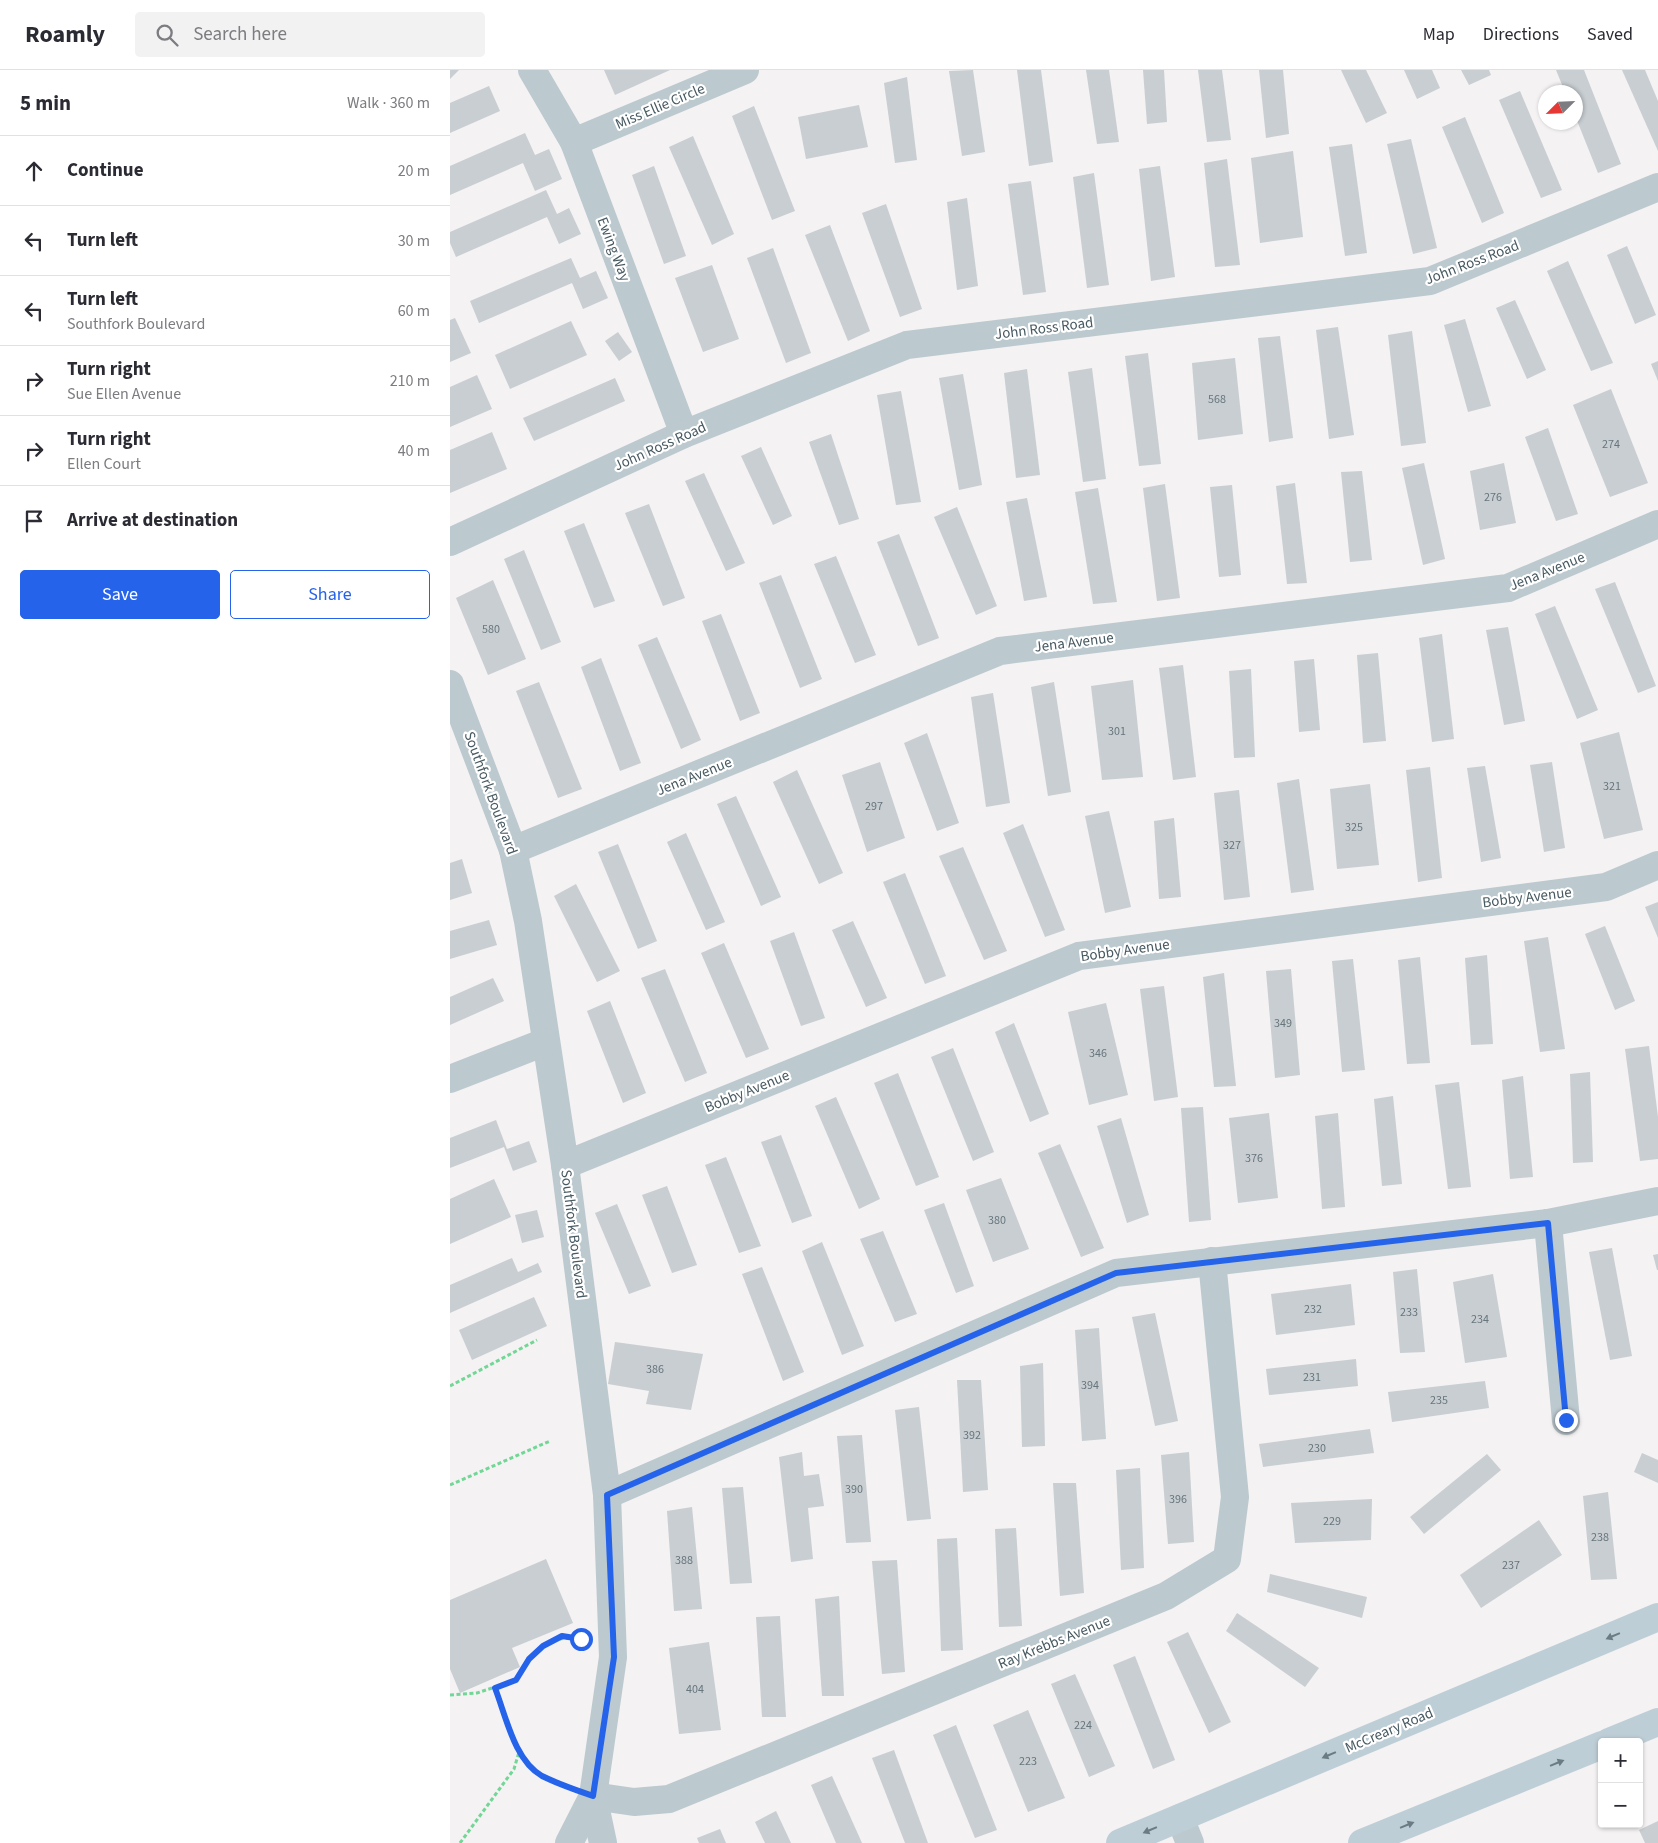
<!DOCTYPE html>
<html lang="en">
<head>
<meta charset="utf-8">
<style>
	body { margin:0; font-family:"Source Sans 3",sans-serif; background:#f2f2f3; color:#2b2b33 }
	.controls { position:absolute; right:15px; bottom:15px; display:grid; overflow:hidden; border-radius:5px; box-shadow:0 1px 4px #0004 }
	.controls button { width:45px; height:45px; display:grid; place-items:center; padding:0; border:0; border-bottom:1px solid #e1e1e2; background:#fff; color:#2b2b33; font:25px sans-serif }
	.compass { position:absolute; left:1088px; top:15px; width:45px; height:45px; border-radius:50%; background:#fff; box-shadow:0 1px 4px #0004; rotate:246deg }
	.stop { position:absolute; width:15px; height:15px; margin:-11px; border:4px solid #2563eb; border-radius:50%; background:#fff }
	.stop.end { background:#2563eb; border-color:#fff; box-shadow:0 1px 5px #0008 }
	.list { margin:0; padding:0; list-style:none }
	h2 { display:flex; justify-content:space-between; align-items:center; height:65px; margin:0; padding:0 20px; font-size:21px }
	h2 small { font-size:16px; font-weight:400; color:#7c7c81 }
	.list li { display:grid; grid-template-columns:32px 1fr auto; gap:15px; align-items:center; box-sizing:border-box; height:70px; padding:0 20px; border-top:1px solid #e1e1e2 }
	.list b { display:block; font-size:19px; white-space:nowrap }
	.list p { margin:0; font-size:16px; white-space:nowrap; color:#7c7c81 }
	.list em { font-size:16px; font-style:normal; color:#7c7c81 }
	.actions { display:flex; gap:10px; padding:15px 20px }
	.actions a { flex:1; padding:11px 0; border:1px solid #2563eb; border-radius:5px; text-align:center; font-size:18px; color:#2563eb }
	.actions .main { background:#2563eb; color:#fff }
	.icon { flex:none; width:28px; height:28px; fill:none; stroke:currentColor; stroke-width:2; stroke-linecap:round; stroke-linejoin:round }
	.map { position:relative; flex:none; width:1208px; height:1773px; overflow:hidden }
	header { display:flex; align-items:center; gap:30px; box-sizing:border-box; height:70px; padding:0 25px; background:#fff; border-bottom:1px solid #e1e1e2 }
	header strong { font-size:24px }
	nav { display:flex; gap:28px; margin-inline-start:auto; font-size:18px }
	.search { width:350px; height:45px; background:#f2f2f3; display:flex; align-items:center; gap:12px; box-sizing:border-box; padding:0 18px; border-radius:5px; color:#7c7c81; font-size:19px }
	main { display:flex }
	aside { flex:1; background:#fff }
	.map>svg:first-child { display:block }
	.building { fill:#c8ced2 }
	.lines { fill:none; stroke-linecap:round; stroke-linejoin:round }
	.path { stroke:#72d696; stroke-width:3; stroke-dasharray:4 2.5; stroke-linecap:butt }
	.minor { stroke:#bcc9cf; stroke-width:28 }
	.secondary { stroke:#beced7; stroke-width:28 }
	.oneway { fill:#6b7c84 }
	.route { stroke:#2563eb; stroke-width:6 }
	.labels { text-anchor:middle; stroke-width:4.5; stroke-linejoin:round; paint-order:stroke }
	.number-label { font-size:12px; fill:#67767d }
	.street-label { font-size:15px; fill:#475961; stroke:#fff }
</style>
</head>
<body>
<header>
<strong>Roamly</strong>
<div class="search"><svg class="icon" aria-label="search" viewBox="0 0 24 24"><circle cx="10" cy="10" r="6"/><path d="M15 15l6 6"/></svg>Search here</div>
<nav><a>Map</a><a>Directions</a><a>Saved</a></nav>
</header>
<main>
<aside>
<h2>5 min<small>Walk · 360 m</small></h2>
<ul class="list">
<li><svg class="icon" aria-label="ahead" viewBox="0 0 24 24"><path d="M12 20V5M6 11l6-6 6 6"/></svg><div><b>Continue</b></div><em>20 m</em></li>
<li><svg class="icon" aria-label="left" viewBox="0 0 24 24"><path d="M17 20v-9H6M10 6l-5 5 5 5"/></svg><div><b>Turn left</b></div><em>30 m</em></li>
<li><svg class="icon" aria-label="left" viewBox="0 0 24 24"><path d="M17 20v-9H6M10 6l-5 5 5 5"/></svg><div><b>Turn left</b><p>Southfork Boulevard</p></div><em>60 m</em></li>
<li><svg class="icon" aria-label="right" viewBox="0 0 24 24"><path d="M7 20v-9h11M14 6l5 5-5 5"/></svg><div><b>Turn right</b><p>Sue Ellen Avenue</p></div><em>210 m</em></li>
<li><svg class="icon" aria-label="right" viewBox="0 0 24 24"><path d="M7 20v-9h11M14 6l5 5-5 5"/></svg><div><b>Turn right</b><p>Ellen Court</p></div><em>40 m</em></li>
<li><svg class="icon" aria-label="arrive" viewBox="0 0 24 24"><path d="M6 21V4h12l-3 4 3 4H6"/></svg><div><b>Arrive at destination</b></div></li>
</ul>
<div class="actions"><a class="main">Save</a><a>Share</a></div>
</aside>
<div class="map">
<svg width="1208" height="1773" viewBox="0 0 1208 1773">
	<rect width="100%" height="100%" fill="#f4f2f2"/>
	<g class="building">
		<polygon points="0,0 9,0 0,9"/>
		<polygon points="154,0 220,0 165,25"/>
		<polygon points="523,0 535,82 512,86 499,1"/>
		<polygon points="567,0 591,0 603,92 579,96"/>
		<polygon points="636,0 659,0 669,72 647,74"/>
		<polygon points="693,0 714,0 717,52 697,54"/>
		<polygon points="748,0 772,0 781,70 757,72"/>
		<polygon points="809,0 833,0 839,64 816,68"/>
		<polygon points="891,0 916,0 937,43 916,53"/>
		<polygon points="954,0 982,0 990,18 967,29"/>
		<polygon points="1011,0 1039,0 1041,5 1019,15"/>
		<polygon points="1106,0 1134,0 1171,94 1148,103 1126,48 1126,22 1115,22"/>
		<polygon points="1172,0 1195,0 1208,31 1208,81"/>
		<polygon points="457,7 467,90 445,93 434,13"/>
		<polygon points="39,16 50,41 0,63 0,33"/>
		<polygon points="1070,21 1112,120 1091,128 1049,30"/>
		<polygon points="409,35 418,77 356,89 348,47"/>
		<polygon points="304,36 345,141 322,150 282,46"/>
		<polygon points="1015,47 1054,143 1032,153 992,57"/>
		<polygon points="75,63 85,85 99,79 112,109 85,121 73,93 0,125 0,96"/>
		<polygon points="243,66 284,164 262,175 219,77"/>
		<polygon points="961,69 987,178 963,184 937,74"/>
		<polygon points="902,74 917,183 895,186 879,77"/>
		<polygon points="843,81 853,167 810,173 801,88"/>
		<polygon points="777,89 790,195 765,197 754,93"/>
		<polygon points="204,96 236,186 214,194 182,105"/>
		<polygon points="710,96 725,207 701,211 689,99"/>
		<polygon points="644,103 659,215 637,218 623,107"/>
		<polygon points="581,111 596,222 573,225 558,114"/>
		<polygon points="96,120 107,144 119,138 131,164 109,174 97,147 6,187 0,173 0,162"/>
		<polygon points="517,128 528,216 507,220 497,132"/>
		<polygon points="436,134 472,239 450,247 412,143"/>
		<polygon points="380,155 420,261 398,271 355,165"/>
		<polygon points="1177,176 1206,245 1185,254 1157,185"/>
		<polygon points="323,178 361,283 336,293 297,188"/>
		<polygon points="121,188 130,208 146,201 158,228 133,239 122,213 29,253 20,231"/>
		<polygon points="1118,191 1163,293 1141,301 1097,201"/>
		<polygon points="262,195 289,269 253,282 225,208"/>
		<polygon points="1065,230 1096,300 1077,309 1046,238"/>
		<polygon points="5,248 21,283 0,292 0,250"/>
		<polygon points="1015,249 1041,336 1018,342 994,255"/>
		<polygon points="121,251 137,285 60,319 45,285"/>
		<polygon points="888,257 904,365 879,369 866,260"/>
		<polygon points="962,261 976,373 951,376 938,265"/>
		<polygon points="168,262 182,282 169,291 155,271"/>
		<polygon points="830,266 843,368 819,372 808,268"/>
		<polygon points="698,283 711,394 689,396 675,286"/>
		<polygon points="785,288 793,364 748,370 742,293"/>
		<polygon points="1208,291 1208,311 1201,294"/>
		<polygon points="642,298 656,409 633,412 618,302"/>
		<polygon points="577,299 590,405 566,408 554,303"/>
		<polygon points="513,304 532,415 509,420 489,308"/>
		<polygon points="27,305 42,339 0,357 0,317"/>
		<polygon points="165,308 175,331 84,371 73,348"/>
		<polygon points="1161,319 1198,413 1160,427 1123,335"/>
		<polygon points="451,321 471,432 446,435 427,325"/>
		<polygon points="1098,358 1128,444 1106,451 1075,367"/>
		<polygon points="42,362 57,399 0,423 0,380"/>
		<polygon points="381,364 409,449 389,455 359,372"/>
		<polygon points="311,377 342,446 323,455 291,386"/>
		<polygon points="974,393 995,489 973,495 952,398"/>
		<polygon points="1054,393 1066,453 1030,460 1020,401"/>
		<polygon points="912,401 922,490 900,492 891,402"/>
		<polygon points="254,403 295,493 276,501 235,411"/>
		<polygon points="845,413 857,513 837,514 826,416"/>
		<polygon points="715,414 730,528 707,531 693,418"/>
		<polygon points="782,415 791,505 769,507 760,417"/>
		<polygon points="648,418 667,532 643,534 625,422"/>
		<polygon points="577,428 597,527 574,531 556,432"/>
		<polygon points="199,434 235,528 213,536 175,443"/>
		<polygon points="507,437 547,536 526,545 484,447"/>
		<polygon points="134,453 165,531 144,538 114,461"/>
		<polygon points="449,464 489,568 468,576 427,472"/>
		<polygon points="74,480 111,572 91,580 54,489"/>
		<polygon points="386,486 426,585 405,593 364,494"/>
		<polygon points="331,505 372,609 350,618 309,513"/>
		<polygon points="43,510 76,589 38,605 6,528"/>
		<polygon points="1165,512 1206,616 1188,623 1145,519"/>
		<polygon points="1105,536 1148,640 1127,649 1085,544"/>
		<polygon points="271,544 310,643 290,651 252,551"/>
		<polygon points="1058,557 1075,651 1054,655 1036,560"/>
		<polygon points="992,564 1004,669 982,672 969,568"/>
		<polygon points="207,567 251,670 231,679 188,575"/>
		<polygon points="928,583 936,671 913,673 907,585"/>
		<polygon points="151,588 191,693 170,701 131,597"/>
		<polygon points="864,589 870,660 849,662 844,591"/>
		<polygon points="733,595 746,707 723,710 709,598"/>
		<polygon points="801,599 805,687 784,688 779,601"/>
		<polygon points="683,610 693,707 652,710 641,616"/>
		<polygon points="89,612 132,719 108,728 66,621"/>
		<polygon points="604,612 621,722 598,726 581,617"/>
		<polygon points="543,623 560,733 536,737 521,627"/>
		<polygon points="1169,662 1193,760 1154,769 1130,673"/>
		<polygon points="477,663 509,753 487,761 454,673"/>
		<polygon points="430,692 455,768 417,782 392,705"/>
		<polygon points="1102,692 1115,778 1094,782 1080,695"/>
		<polygon points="1035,696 1051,788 1031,792 1017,698"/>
		<polygon points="980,697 992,808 968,812 956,700"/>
		<polygon points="347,700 393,803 369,814 323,712"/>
		<polygon points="849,709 864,820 841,823 827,713"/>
		<polygon points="920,714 929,795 887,799 880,719"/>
		<polygon points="789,720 800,827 774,830 764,723"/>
		<polygon points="286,726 331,827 311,836 267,734"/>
		<polygon points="659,741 681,837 655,843 635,746"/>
		<polygon points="724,748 731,827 709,829 704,751"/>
		<polygon points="573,754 615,860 595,867 553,763"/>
		<polygon points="236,763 275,852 256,860 217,772"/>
		<polygon points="168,774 207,871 188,879 148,782"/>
		<polygon points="513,777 557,881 534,890 489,786"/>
		<polygon points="12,789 22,823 0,830 0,793"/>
		<polygon points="455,803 496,906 475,914 433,812"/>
		<polygon points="126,814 170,901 147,912 104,826"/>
		<polygon points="1208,832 1208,868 1195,837"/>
		<polygon points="39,850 47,875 0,889 0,861"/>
		<polygon points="403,851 437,928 416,937 382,860"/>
		<polygon points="1155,856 1185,931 1165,940 1135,864"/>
		<polygon points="344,862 375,948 351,956 320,871"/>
		<polygon points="1098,867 1115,979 1090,982 1074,871"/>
		<polygon points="274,873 319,979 296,988 251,883"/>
		<polygon points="1037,885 1043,974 1021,975 1015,888"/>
		<polygon points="970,887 980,993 957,994 948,890"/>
		<polygon points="903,889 915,1000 892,1002 882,891"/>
		<polygon points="215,899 257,1003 235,1012 191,908"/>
		<polygon points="841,899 850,1005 825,1008 816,901"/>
		<polygon points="774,903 786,1016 764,1017 753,907"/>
		<polygon points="43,908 54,931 0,955 0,927"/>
		<polygon points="714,916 728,1027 704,1031 690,919"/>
		<polygon points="160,931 196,1023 173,1033 137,941"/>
		<polygon points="656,933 678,1025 639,1035 618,942"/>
		<polygon points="564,953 599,1044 580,1052 545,962"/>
		<polygon points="1199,976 1208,1047 1208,1089 1190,1091 1175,979"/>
		<polygon points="503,978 544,1082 523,1091 481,987"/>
		<polygon points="1140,1002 1143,1092 1123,1093 1120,1004"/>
		<polygon points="448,1003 489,1107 466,1116 424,1013"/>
		<polygon points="1073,1006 1083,1107 1060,1109 1052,1010"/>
		<polygon points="1009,1012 1021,1117 998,1119 985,1015"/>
		<polygon points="943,1026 952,1114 932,1116 924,1029"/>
		<polygon points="386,1027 430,1129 409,1139 365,1036"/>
		<polygon points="753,1037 761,1150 739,1152 731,1038"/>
		<polygon points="819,1043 828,1128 788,1133 779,1048"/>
		<polygon points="888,1043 895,1137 872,1139 865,1046"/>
		<polygon points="671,1048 699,1145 677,1153 647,1056"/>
		<polygon points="46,1050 57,1079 79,1071 87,1092 63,1101 54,1077 0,1098 0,1068"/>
		<polygon points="331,1065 362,1146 342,1153 311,1072"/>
		<polygon points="610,1074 654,1178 631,1187 588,1083"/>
		<polygon points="276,1087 311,1176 289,1183 255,1095"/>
		<polygon points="551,1108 579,1179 543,1192 516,1120"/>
		<polygon points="44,1109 61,1147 0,1174 0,1129"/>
		<polygon points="217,1116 247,1195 222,1203 192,1125"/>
		<polygon points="494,1133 524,1216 506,1223 474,1140"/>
		<polygon points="167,1134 201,1216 179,1224 145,1143"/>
		<polygon points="87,1140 94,1167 72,1173 65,1145"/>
		<polygon points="433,1161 467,1244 445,1252 410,1169"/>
		<polygon points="372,1172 414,1276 392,1285 352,1181"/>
		<polygon points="1162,1178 1182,1286 1160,1290 1139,1182"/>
		<polygon points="1208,1184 1208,1200 1207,1200 1203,1185"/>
		<polygon points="62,1188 68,1202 88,1193 92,1202 0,1243 0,1215"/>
		<polygon points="312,1197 354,1302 333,1311 292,1204"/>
		<polygon points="967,1199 975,1282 950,1283 943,1202"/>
		<polygon points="1043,1204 1057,1287 1015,1293 1003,1212"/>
		<polygon points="901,1214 905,1255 826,1265 821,1224"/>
		<polygon points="84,1227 97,1256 22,1290 9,1260"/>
		<polygon points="705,1243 728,1351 705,1356 682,1247"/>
		<polygon points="649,1258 656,1369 632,1371 625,1260"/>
		<polygon points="165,1272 253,1284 241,1340 196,1334 199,1321 158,1314"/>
		<polygon points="906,1289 908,1316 819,1325 816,1299"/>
		<polygon points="593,1293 595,1376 572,1377 570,1296"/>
		<polygon points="507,1310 531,1310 538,1420 513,1422"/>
		<polygon points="1035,1311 1039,1338 942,1352 938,1322"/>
		<polygon points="469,1337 481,1449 457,1451 445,1340"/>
		<polygon points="920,1359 924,1383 813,1397 809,1374"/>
		<polygon points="412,1365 421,1472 396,1473 387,1366"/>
		<polygon points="352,1382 354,1406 369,1404 374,1436 358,1438 363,1489 341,1492 329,1387"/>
		<polygon points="739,1382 744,1472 718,1474 711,1385"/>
		<polygon points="1192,1383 1208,1390 1208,1413 1184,1402"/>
		<polygon points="1037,1384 1051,1400 974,1464 960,1447"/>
		<polygon points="690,1398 694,1498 671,1500 666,1400"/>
		<polygon points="603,1413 626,1413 634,1523 610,1526"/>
		<polygon points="293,1417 302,1513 280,1514 272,1418"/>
		<polygon points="1158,1422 1167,1509 1141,1510 1133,1426"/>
		<polygon points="922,1429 921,1470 845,1473 841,1433"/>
		<polygon points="242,1437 252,1539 224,1541 217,1441"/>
		<polygon points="1089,1450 1112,1485 1031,1538 1010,1505"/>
		<polygon points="566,1458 572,1556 549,1557 545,1459"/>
		<polygon points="507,1468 513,1580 491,1581 487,1469"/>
		<polygon points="96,1489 123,1553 62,1578 70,1597 10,1623 0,1599 0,1530"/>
		<polygon points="447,1490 455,1602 432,1604 422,1491"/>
		<polygon points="820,1504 917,1527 912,1548 817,1522"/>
		<polygon points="389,1526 394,1626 372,1626 365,1529"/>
		<polygon points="787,1543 869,1598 855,1617 776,1561"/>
		<polygon points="330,1546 336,1647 312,1647 306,1547"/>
		<polygon points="738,1562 781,1652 759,1663 717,1572"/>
		<polygon points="259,1572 271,1660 229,1664 219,1578"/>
		<polygon points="685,1586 725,1690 703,1699 663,1595"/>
		<polygon points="625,1604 665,1696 639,1707 601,1614"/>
		<polygon points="578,1640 615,1728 578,1742 543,1655"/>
		<polygon points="506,1655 547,1760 525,1768 483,1665"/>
		<polygon points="444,1680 478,1773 455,1773 422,1688"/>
		<polygon points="382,1706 412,1773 386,1773 361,1715"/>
		<polygon points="326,1741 341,1773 315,1773 305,1752"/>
		<polygon points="1208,1751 1208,1773 1195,1773 1189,1760"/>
		<polygon points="270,1759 276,1773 249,1773 247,1768"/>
	</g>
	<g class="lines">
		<g class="path">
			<polyline points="0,1316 87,1270"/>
			<polyline points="0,1415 100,1371"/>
			<path d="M45,1618C54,1641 63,1680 80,1697C90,1706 104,1710 116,1715"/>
			<path d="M0,1625L27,1623L66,1610C84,1581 95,1564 131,1569"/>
			<polyline points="10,1773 64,1699 69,1682"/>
		</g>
		<g class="minor">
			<polyline points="82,0 124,72 234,364"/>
			<polyline points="124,72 295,0"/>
			<polyline points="0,472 234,364 457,275 980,211 1208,117"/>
			<polyline points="0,614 63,780 78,851 115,1095 157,1425 163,1587 143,1726 119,1773"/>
			<polyline points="63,780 550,581 1058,518 1208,454"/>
			<polyline points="0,1009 95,972"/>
			<polyline points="115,1095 629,886 1156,817 1208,795"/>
			<polyline points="1098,1153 1116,1351"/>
			<polyline points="157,1425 666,1203 1098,1153 1208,1131"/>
			<polyline points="143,1726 184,1732 219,1729 716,1526 777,1489 785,1427 762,1191"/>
			<polyline points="143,1726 153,1773"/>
			<polyline points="730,1748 740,1773"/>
		</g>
		<g class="secondary">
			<polyline points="1159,1672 1208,1652"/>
			<polyline points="670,1773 1208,1547"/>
			<polyline points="912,1773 1152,1675"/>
		</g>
	</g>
	<defs><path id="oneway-solid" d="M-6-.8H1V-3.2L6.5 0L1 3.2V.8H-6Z" transform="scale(1.25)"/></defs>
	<g class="oneway">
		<use href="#oneway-solid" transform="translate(1163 1566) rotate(157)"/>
		<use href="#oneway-solid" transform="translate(879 1685) rotate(157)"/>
		<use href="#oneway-solid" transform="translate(1107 1693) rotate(-22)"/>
		<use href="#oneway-solid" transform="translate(957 1755) rotate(-22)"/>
		<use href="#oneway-solid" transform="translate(700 1760) rotate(157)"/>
	</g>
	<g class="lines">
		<path class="route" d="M131,1569L112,1566L93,1576L79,1589L66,1610L45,1618C56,1646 64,1690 92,1706C108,1714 126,1720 143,1726L164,1587L157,1425L666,1203L1098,1153L1116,1350"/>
	</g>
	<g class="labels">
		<g class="number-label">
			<text x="767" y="333">568</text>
			<text x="1161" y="378">274</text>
			<text x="1043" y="431">276</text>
			<text x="41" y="563">580</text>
			<text x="667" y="665">301</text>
			<text x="1162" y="720">321</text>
			<text x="424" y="740">297</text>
			<text x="904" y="761">325</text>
			<text x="782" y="779">327</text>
			<text x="833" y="957">349</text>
			<text x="648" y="987">346</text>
			<text x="804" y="1092">376</text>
			<text x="547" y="1154">380</text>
			<text x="863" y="1243">232</text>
			<text x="959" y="1246">233</text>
			<text x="1030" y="1253">234</text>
			<text x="205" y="1303">386</text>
			<text x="862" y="1311">231</text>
			<text x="640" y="1319">394</text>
			<text x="989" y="1334">235</text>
			<text x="522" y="1369">392</text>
			<text x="867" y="1382">230</text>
			<text x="404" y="1423">390</text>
			<text x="728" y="1433">396</text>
			<text x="882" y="1455">229</text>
			<text x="1150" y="1471">238</text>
			<text x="234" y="1494">388</text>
			<text x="1061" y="1499">237</text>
			<text x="245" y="1623">404</text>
			<text x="633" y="1659">224</text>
			<text x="578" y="1695">223</text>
		</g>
		<g class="street-label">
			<text transform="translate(210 36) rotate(-23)" y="5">Miss Ellie Circle</text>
			<text transform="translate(164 179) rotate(69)" y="5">Ewing Way</text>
			<text transform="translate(1022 192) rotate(-21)" y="5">John Ross Road</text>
			<text transform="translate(594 258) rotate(-7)" y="5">John Ross Road</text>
			<text transform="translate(210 376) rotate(-24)" y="5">John Ross Road</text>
			<text transform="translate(1097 501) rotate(-22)" y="5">Jena Avenue</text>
			<text transform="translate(624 572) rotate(-7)" y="5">Jena Avenue</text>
			<text transform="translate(244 706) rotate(-22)" y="5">Jena Avenue</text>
			<text transform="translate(41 723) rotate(70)" y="5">Southfork Boulevard</text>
			<text transform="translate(1077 827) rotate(-7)" y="5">Bobby Avenue</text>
			<text transform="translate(675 880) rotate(-8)" y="5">Bobby Avenue</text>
			<text transform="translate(297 1021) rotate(-22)" y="5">Bobby Avenue</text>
			<text transform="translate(124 1164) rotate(83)" y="5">Southfork Boulevard</text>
			<text transform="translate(604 1572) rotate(-22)" y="5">Ray Krebbs Avenue</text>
			<text transform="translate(939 1660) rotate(-23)" y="5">McCreary Road</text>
		</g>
	</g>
</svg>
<div class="controls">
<button>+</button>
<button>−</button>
</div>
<svg class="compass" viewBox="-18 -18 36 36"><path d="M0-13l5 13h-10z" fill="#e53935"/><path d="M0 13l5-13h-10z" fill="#7c7c81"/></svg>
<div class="stop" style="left:131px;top:1569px"></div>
<div class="stop end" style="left:1116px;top:1350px"></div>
</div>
</main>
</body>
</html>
